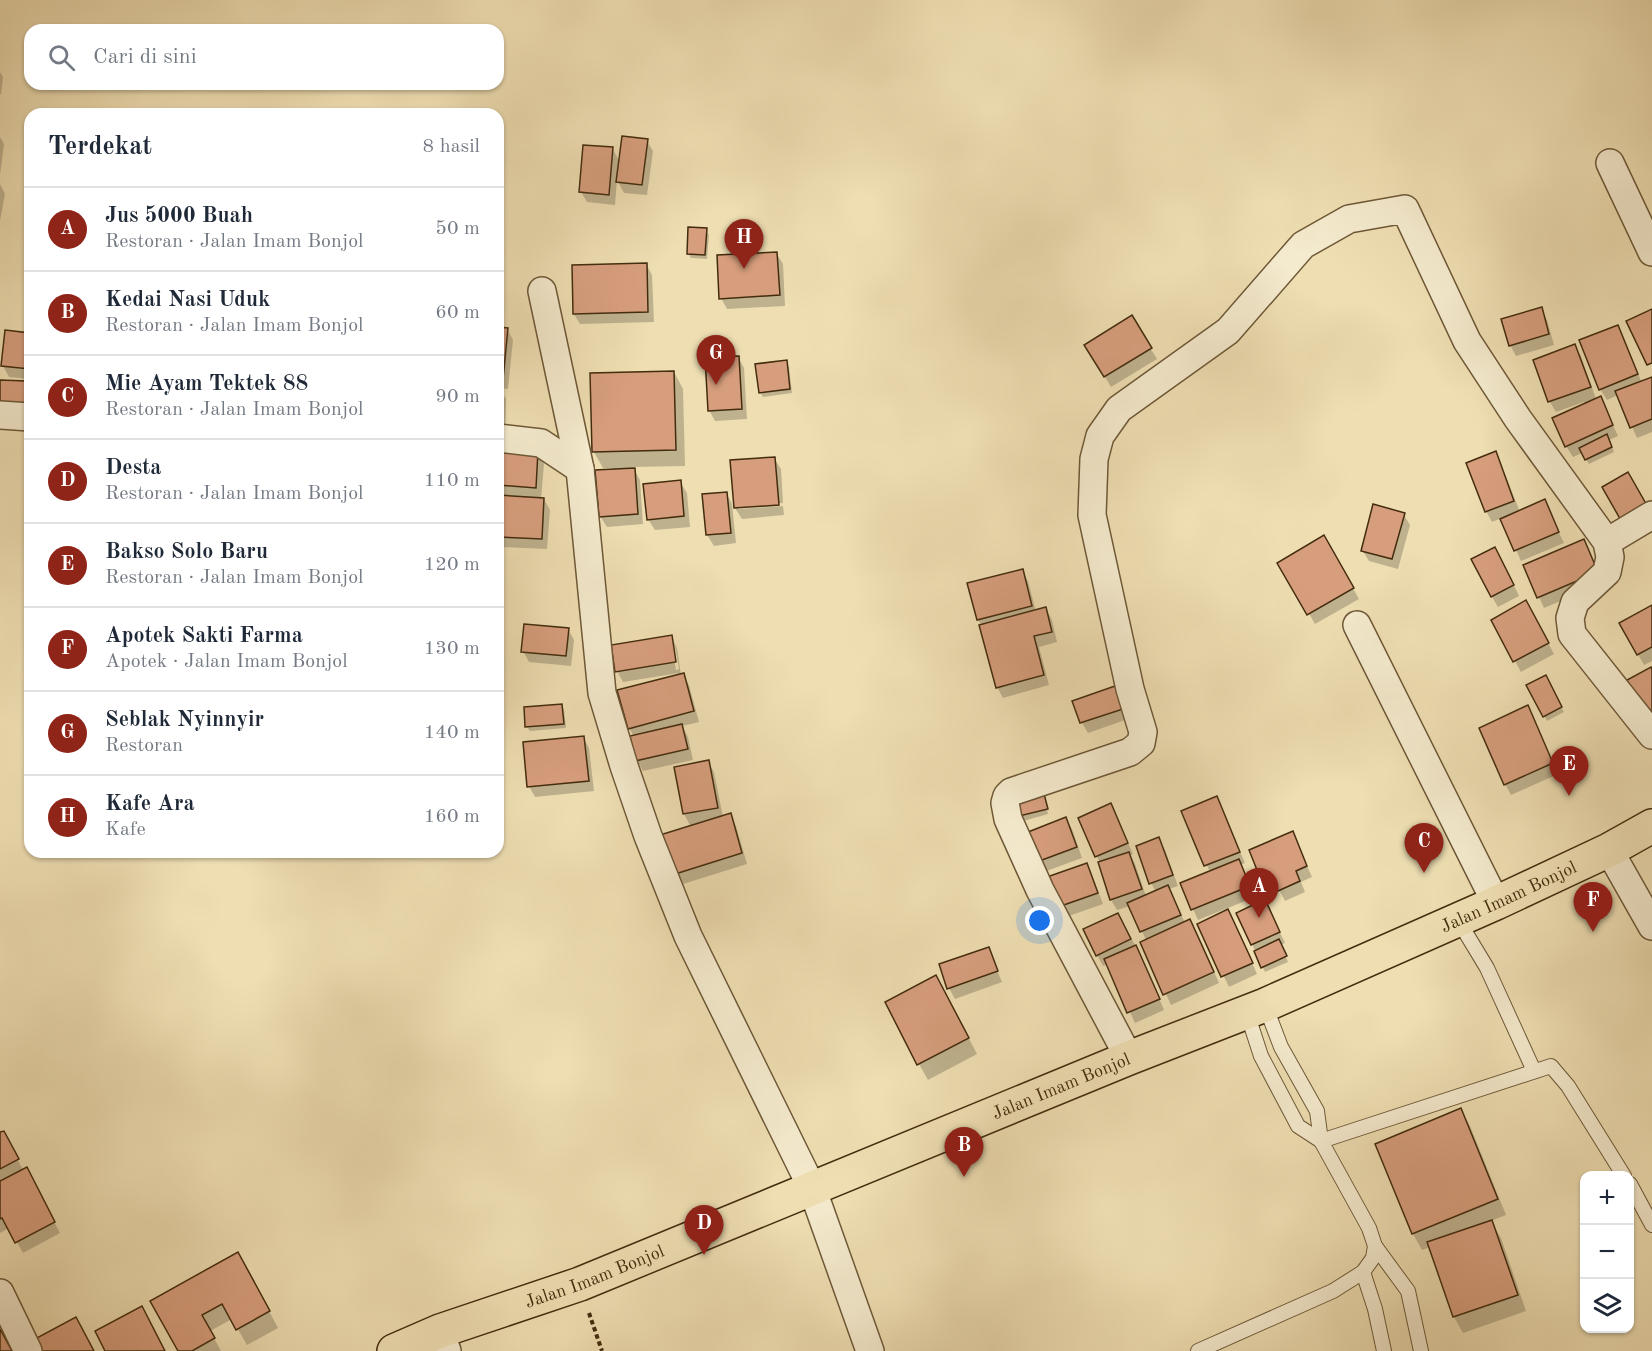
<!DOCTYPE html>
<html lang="id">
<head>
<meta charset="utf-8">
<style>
	body { margin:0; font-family:"Old Standard TT",serif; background:#f6f6f7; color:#1f2937 }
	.controls { position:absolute; right:18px; bottom:18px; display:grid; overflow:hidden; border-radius:12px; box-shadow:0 2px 4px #0004 }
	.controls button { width:54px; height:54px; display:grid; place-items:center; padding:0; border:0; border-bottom:2px solid #e0e1e3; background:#fff; color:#1f2937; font:30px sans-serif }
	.you { position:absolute; left:1040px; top:921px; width:21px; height:21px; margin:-15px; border:4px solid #fff; border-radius:50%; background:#1a73e8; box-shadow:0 0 0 9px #1a73e833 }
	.badge { display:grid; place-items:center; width:39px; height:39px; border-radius:50%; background:#8f2418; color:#fff; font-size:20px; font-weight:700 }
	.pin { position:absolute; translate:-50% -50px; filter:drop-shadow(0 2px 3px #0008) }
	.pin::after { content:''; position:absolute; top:32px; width:21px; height:18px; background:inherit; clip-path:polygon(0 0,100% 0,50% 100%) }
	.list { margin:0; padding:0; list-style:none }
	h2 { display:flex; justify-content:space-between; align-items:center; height:78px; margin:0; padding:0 24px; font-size:26px }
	h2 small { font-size:20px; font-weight:400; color:#747a83 }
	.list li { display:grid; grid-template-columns:39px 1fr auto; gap:18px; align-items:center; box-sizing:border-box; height:84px; padding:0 24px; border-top:2px solid #e0e1e3 }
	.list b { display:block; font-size:22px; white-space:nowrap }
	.list p { margin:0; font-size:20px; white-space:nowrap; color:#747a83 }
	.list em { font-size:20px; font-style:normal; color:#747a83 }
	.icon { flex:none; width:33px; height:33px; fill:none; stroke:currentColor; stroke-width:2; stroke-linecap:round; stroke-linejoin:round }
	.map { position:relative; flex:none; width:1652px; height:1351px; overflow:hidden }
	.search { position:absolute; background:#fff; box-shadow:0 2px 4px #0004; left:24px; top:24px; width:480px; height:66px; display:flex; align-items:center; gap:15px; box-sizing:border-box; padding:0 21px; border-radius:18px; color:#747a83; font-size:22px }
	.panel { position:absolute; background:#fff; box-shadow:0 2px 4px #0004; left:24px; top:108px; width:480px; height:750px; border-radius:18px }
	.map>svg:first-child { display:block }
	.shadow { fill:#0003; fill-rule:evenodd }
	.building { fill:#d79e7d; stroke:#432c0e; stroke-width:1.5 }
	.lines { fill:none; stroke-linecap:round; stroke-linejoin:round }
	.lane-casing { stroke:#6e5837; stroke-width:16 }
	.street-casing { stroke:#6e5837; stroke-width:30 }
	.highway-casing { stroke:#432c0e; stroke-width:36 }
	.path { stroke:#432c0e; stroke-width:4; stroke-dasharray:4.5 3; stroke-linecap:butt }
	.lane { stroke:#f4eacd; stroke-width:14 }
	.street { stroke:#f4eacd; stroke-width:27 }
	.highway { stroke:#eedeb2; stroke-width:33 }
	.labels { text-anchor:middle; stroke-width:6; stroke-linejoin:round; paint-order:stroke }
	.street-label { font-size:18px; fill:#432c0e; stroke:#f4eacd }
</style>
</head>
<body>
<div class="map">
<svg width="1652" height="1351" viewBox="0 0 1652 1351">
	<rect width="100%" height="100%" fill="#eedeb2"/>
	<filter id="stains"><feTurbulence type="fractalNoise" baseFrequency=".00333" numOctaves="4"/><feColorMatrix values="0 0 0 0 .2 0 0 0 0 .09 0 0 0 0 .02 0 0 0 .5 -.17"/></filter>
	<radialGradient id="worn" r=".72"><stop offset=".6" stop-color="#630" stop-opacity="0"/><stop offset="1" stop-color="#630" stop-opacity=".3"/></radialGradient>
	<g class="shadow">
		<polygon points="0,72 3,77 1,95 0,94"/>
		<polygon points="0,137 4,144 0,175"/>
		<polygon points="647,141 653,151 647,195 624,193 617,180 615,205 587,202 581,192 612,148 620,162"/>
		<polygon points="0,184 5,194 0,221"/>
		<polygon points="706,230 709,235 707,259 691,258 688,253"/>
		<polygon points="776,253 783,264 785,306 727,309 721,298"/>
		<polygon points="646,264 652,275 654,322 580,324 574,314"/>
		<polygon points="1541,309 1547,320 1554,345 1516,356 1510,345"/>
		<polygon points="1131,317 1157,359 1111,387 1086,345"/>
		<polygon points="1618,327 1642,383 1652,378 1652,432 1637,438 1618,395 1607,400 1600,389"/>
		<polygon points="498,328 507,329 513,340 508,389 499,388 506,399 505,440 498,440"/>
		<polygon points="30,334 30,379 9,377 3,366"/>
		<polygon points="1574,346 1581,356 1596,399 1600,398 1618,436 1609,440 1614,452 1589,464 1582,453 1573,457 1566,446 1585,404 1584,402 1556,412 1550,402 1535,361"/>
		<polygon points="738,357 744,368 747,419 715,421 709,410"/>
		<polygon points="786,362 789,367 792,393 763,397 760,392"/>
		<polygon points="674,372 683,389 685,466 633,467 640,480 643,524 607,527 600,516 613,468 603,468 594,452"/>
		<polygon points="0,382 25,382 28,387 28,408"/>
		<polygon points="498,450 537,453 544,464 541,499 544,499 550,510 547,549 500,547 498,544"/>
		<polygon points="1495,453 1501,464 1520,512 1544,501 1564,543 1521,561 1502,518 1492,522 1486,511"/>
		<polygon points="774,458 781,469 783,503 738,506 738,509 783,506 784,515 742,519 735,508"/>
		<polygon points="680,482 687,493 690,527 655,530 648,519"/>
		<polygon points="726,493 732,504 736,543 714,546 707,535 703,496"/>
		<polygon points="1404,515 1410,525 1398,569 1369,561 1362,550"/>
		<polygon points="1324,537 1359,599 1315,624 1280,563"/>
		<polygon points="1501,559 1519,596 1498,607 1492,597"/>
		<polygon points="1525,566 1603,583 1544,608"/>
		<polygon points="1022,571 1028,581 1036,612 1046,609 1052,620 1057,642 1039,647 1049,685 1003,698 997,687 982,626 978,620"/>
		<polygon points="1652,607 1652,661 1644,665 1621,624"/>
		<polygon points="1532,613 1554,654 1521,672 1493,620"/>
		<polygon points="568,629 574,640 571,666 529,662 523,651"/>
		<path d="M671,637L677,648L681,675L683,674L689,685L699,722L682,726L688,737L693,760L643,771L637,760L634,736L629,728L679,675V673L623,682L617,671ZM672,646H675L679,669L676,670Z"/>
		<polygon points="1545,677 1564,712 1547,721 1528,686"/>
		<polygon points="1121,699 1128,719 1088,733 1082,723 1074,702"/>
		<polygon points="561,705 564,710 566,728 530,731 527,727"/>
		<polygon points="1527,707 1558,774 1511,795 1505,784"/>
		<polygon points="583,737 589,748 594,791 535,797 529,786"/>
		<polygon points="708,762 714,772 723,817 730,815 736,826 747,864 680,885 673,874 691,827 684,814 675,768"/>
		<polygon points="1043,792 1048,814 1020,822 1017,817"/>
		<polygon points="1216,798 1245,863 1240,865 1255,897 1198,920 1182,884 1210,872 1183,812"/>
		<polygon points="1111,805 1133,854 1130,855 1135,864 1146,896 1156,892 1151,883 1158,839 1165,850 1178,886 1169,889 1185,923 1190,921 1196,931 1219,983 1171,1005 1142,942 1146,940 1130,906 1117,910 1111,900 1100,863 1080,819"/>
		<polygon points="1066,819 1072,829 1082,858 1041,873 1035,862"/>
		<polygon points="1292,833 1312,877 1301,882 1305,892 1285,901 1280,891 1271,895 1251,851"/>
		<polygon points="1086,865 1092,875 1103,904 1066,917 1060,907"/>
		<polygon points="1270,912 1285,943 1281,945 1288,962 1265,972 1238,914"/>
		<polygon points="1234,922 1257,974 1229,987 1199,925"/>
		<polygon points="1124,925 1142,958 1164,1010 1135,1023 1108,964 1103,966 1097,955"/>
		<polygon points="988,949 1002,982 955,999 949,988"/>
		<polygon points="945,993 977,1054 928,1080 919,1064"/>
		<polygon points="1461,1110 1470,1126 1506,1215 1491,1221 1501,1238 1526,1311 1463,1333 1454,1317 1430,1247 1422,1250 1413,1234 1377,1145"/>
		<polygon points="0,1134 9,1143 23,1170 32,1180 60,1233 23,1253 9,1228 0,1233"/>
		<polygon points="247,1270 278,1328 247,1345 232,1319 210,1331 221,1351 180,1351 152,1301"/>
	</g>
	<g class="building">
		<polygon points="622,136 648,139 642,185 616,182"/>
		<polygon points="583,145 613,147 609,195 579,192"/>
		<polygon points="688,227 707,228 705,255 687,254"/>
		<polygon points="777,252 780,295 719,299 717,255"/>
		<polygon points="647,263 648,312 573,314 572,265"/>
		<polygon points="1542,307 1549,334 1509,346 1501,319"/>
		<polygon points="1652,309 1652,363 1647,365 1626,321"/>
		<polygon points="1132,315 1152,348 1104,377 1084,345"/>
		<polygon points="1618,325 1638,374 1599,390 1579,340"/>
		<polygon points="498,327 508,328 503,379 498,378"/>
		<polygon points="5,330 30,333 30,369 1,366"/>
		<polygon points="1575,344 1591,387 1548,402 1533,360"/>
		<polygon points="739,356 742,409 708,411 705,357"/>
		<polygon points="787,360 790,389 759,393 755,364"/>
		<polygon points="674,371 676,450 592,452 590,373"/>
		<polygon points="1652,377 1652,419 1630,428 1615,391"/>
		<polygon points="0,380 26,381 26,403 0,403"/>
		<rect x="498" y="387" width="2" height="43"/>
		<polygon points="1601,396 1613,425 1565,447 1552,418"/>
		<polygon points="1607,434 1612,447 1585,460 1579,448"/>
		<polygon points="498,449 538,451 536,488 498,485"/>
		<polygon points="1496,451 1514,501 1485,512 1466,463"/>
		<polygon points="775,457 779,505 734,508 730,460"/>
		<polygon points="635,468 638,514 599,517 595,470"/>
		<polygon points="1628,472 1649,509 1623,524 1602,487"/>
		<polygon points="681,480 684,516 647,520 643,484"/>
		<polygon points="727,492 731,533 706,535 702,494"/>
		<polygon points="498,495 544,498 542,539 498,537"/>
		<polygon points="1545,499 1559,532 1514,551 1500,519"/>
		<polygon points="1373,504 1405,513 1392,559 1361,551"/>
		<polygon points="1324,535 1354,588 1307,615 1277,563"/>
		<polygon points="1584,539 1598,572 1537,598 1523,565"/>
		<polygon points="1495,547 1514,585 1491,597 1471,559"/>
		<polygon points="1023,569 1032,606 977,620 967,583"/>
		<polygon points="1526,600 1549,643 1513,662 1491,620"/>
		<polygon points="1652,605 1652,647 1637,655 1619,623"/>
		<polygon points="1046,607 1052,632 1034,636 1044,675 996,688 979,625"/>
		<polygon points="524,624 569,628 566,656 521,652"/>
		<polygon points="672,635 676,662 615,672 611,645"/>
		<polygon points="1651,667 1652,670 1652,726 1627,680"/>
		<polygon points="684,673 694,711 628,729 617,690"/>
		<polygon points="1546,675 1562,707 1543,717 1526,685"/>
		<polygon points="1115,686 1123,709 1080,723 1072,701"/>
		<polygon points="562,704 564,724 525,727 524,707"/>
		<polygon points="1528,705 1553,763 1504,785 1479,728"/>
		<polygon points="682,724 688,749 635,761 630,736"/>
		<polygon points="584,736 589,781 527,787 523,742"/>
		<polygon points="709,760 718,808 683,814 674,767"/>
		<polygon points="1043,790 1048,809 1015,817 1011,799"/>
		<polygon points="1217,796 1240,852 1204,866 1181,811"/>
		<polygon points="1111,803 1128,843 1095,857 1078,818"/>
		<polygon points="731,813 742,853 672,875 660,835"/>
		<polygon points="1066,817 1077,847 1034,863 1023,834"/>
		<polygon points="1293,831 1307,866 1296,871 1300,881 1278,891 1273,881 1263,885 1249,850"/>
		<polygon points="1159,837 1173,875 1149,884 1136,846"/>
		<polygon points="1129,852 1142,889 1110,900 1098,862"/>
		<polygon points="1239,859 1250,886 1191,910 1180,883"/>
		<polygon points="1087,863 1098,893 1058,907 1047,877"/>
		<polygon points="1168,885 1181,915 1140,932 1127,903"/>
		<polygon points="1265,899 1280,932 1251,945 1236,913"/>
		<polygon points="1228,909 1253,963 1221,977 1197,924"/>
		<polygon points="1118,913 1131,939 1096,956 1083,929"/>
		<polygon points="1190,919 1214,972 1163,995 1140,942"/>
		<polygon points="1279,939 1287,956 1261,968 1254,951"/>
		<polygon points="1136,945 1160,999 1127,1013 1104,959"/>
		<polygon points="989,947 998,971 947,989 939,964"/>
		<polygon points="936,975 969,1038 917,1065 885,1002"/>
		<polygon points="1461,1108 1498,1199 1412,1234 1375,1144"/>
		<polygon points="4,1131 19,1159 0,1169 0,1132"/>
		<polygon points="27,1167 55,1222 15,1243 2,1218 0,1219 0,1181"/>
		<polygon points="1492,1220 1518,1295 1453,1317 1427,1242"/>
		<polygon points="238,1252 270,1311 236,1330 222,1304 202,1315 215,1338 192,1351 178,1351 150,1301"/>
		<polygon points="142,1306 165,1351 105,1351 95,1331"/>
		<polygon points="76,1317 94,1351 38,1351 33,1340"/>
		<polygon points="0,1329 12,1351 0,1351"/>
	</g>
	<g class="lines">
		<g class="lane-casing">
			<g id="lane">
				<polyline points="1458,920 1487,968 1534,1071"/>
				<polyline points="1247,1013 1261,1056 1298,1126 1321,1141"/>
				<polyline points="1321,1141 1551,1066 1568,1086 1624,1176"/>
				<polyline points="1630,1184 1652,1225"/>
				<polyline points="1375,1246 1408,1291 1421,1351"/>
				<polyline points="1363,1272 1375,1309 1384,1351"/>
				<polyline points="1198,1351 1333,1291 1363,1272 1373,1258 1375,1246 1369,1228 1321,1141 1317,1111 1281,1047 1265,1005"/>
			</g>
		</g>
		<g class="street-casing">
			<g id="street">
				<polyline points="1610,163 1652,252"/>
				<polyline points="542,291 580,469 602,693 624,766 648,836 688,936 812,1188 870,1351"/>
				<polyline points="0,415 30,417"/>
				<polyline points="498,438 541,443 580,469"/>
				<polyline points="1607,542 1652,515"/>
				<polyline points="1357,625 1496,903"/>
				<polyline points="1609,850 1652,926"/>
				<polyline points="1129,1058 1040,890 1008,819 1005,803 1007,796 1011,792 1130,752 1141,743 1143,732 1130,689 1092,515 1094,459 1100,436 1119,409 1228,331 1303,245 1349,219 1405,209 1467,341 1518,419 1607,542 1610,557 1607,572 1575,602 1570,618 1572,634 1652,735"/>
				<polyline points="0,1293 28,1351"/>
				<polyline points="440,1331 447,1351"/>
			</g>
		</g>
		<g class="highway-casing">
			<g id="highway">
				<path id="s1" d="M394,1351L440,1331L580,1284L1129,1058L1265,1005L1496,903L1609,850L1652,826"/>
			</g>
		</g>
		<polyline class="path" points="589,1313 602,1351"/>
		<use href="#lane" class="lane"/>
		<use href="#street" class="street"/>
		<use href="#highway" class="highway"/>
	</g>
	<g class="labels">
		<g class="street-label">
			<text dy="6" stroke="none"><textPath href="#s1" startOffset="1204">Jalan Imam Bonjol</textPath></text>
			<text dy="6" stroke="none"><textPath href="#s1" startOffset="718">Jalan Imam Bonjol</textPath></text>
			<text dy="6" stroke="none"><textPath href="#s1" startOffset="214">Jalan Imam Bonjol</textPath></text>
		</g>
	</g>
	<rect width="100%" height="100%" filter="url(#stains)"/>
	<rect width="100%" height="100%" fill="url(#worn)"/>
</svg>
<div class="controls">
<button>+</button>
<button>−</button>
<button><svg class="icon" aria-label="layers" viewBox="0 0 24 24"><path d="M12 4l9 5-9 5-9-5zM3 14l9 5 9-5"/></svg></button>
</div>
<div class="you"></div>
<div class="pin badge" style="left:1259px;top:918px">A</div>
<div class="pin badge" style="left:964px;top:1177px">B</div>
<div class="pin badge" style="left:1424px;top:873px">C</div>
<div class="pin badge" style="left:704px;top:1255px">D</div>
<div class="pin badge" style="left:1569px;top:796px">E</div>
<div class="pin badge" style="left:1593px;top:932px">F</div>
<div class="pin badge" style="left:716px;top:385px">G</div>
<div class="pin badge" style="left:744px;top:269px">H</div>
<div class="search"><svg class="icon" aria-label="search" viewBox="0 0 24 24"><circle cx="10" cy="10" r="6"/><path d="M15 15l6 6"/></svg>Cari di sini</div>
<section class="panel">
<h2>Terdekat<small>8 hasil</small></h2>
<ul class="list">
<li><span class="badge">A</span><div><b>Jus 5000 Buah</b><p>Restoran · Jalan Imam Bonjol</p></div><em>50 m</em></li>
<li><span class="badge">B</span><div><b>Kedai Nasi Uduk</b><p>Restoran · Jalan Imam Bonjol</p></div><em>60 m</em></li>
<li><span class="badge">C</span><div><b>Mie Ayam Tektek 88</b><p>Restoran · Jalan Imam Bonjol</p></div><em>90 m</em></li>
<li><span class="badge">D</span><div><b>Desta</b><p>Restoran · Jalan Imam Bonjol</p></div><em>110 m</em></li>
<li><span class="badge">E</span><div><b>Bakso Solo Baru</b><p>Restoran · Jalan Imam Bonjol</p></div><em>120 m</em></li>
<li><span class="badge">F</span><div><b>Apotek Sakti Farma</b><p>Apotek · Jalan Imam Bonjol</p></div><em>130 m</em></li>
<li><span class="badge">G</span><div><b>Seblak Nyinnyir</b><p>Restoran</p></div><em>140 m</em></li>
<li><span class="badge">H</span><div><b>Kafe Ara</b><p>Kafe</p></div><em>160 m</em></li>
</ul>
</section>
</div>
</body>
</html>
